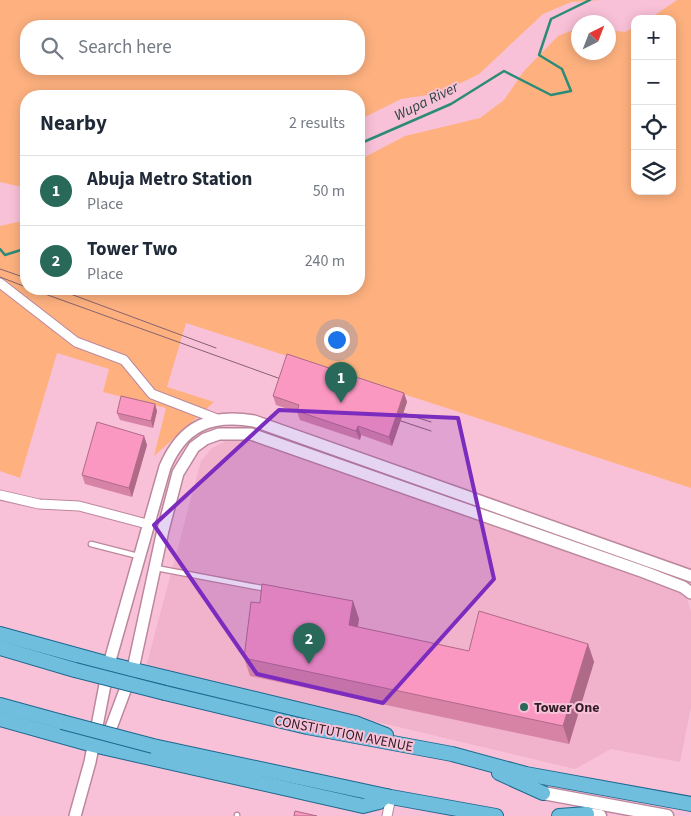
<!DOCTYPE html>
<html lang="en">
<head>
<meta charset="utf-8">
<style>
	body { margin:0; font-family:"Source Sans 3",sans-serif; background:#f2f2f3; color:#1f2937 }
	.controls { position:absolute; right:15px; top:15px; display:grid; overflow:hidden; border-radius:10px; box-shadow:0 2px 12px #0003 }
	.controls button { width:45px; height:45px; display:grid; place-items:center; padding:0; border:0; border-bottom:1px solid #e0e1e3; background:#fff; color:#1f2937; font:25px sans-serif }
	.compass { position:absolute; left:571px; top:15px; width:45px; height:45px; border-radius:50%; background:#fff; box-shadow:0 2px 12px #0003; rotate:42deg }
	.you { position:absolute; left:336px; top:339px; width:18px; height:18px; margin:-12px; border:4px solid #fff; border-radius:50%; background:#1a73e8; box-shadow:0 0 0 8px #1a73e833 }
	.badge { display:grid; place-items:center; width:32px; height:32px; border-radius:50%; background:#286959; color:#fff; font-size:16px; font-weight:700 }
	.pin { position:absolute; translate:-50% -41px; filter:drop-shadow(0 1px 2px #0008) }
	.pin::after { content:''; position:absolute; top:26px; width:18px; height:15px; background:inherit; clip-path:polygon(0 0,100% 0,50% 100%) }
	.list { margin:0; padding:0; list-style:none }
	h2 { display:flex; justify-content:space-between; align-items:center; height:65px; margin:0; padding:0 20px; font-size:21px }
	h2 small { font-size:16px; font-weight:400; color:#747a83 }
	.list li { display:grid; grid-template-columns:32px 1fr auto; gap:15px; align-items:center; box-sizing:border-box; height:70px; padding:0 20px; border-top:1px solid #e0e1e3 }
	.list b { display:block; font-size:19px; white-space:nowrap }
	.list p { margin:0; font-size:16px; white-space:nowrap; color:#747a83 }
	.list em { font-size:16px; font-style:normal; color:#747a83 }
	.icon { flex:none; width:28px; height:28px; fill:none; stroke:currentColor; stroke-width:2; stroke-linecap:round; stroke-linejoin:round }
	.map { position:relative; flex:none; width:691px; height:816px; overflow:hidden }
	.search { position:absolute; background:#fff; box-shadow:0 2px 12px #0003; left:20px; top:20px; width:345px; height:55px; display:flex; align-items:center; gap:12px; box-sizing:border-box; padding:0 18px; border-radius:20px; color:#747a83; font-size:19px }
	.panel { position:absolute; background:#fff; box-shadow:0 2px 12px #0003; left:20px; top:90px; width:345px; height:205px; border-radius:20px }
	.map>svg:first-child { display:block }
	.built { fill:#f1b2cb }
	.green { fill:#feb17f; fill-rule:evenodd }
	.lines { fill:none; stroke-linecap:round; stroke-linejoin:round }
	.stream { stroke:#2c8b77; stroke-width:2.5 }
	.service-casing { stroke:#bc879c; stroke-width:7 }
	.minor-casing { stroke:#bc879c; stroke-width:11 }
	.tertiary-casing { stroke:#bc879c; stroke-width:14 }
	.secondary-casing { stroke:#bc879c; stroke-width:15 }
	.primary-casing { stroke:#1b698f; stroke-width:16 }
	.service { stroke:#fff; stroke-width:4.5 }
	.minor { stroke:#fff; stroke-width:9 }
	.tertiary { stroke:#fff; stroke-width:11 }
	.secondary { stroke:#fff; stroke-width:12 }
	.primary { stroke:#70bede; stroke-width:14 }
	.tram { stroke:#856270; stroke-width:1 }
	.primary-bridge-casing { stroke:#1b698f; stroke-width:16; stroke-linecap:butt }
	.primary-bridge { stroke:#70bede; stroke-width:14 }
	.wall { fill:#d783a6 }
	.shaded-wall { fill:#af6a87 }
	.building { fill:#fa98c1; stroke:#af6a87 }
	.marked { fill:#7b2cbf; fill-opacity:0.2; stroke:#7b2cbf; stroke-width:4; stroke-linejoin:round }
	.poi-dot { fill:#286959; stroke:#f9c1d7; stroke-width:2 }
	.labels { text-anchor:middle; stroke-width:4; stroke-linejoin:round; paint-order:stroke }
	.poi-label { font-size:14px; font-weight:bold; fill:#301c24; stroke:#f9c1d7; text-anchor:start }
	.street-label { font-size:14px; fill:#301c24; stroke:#f9c1d7 }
	.water-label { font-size:15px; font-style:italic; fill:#29463d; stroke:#f9c1d7 }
</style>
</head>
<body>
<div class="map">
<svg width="691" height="816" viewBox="0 0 691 816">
	<rect width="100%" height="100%" fill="#f9c1d7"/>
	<polygon class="built" points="230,439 250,439 686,594 691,612 691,707 680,762 611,749 575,769 146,667 201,461 212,448"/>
	<g class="green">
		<path d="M0,0H601L571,2L543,14L479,74L441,93L401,99L359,120V96H26V188L0,182ZM26,26H359V69H26Z"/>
		<polygon points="677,0 691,0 691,488 186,323 167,387 214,402 154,456 166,408 103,392 109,369 57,353 20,478 0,471 0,226 26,220 26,289 359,289 359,160 405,136 480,118 504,100 524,71 558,36 578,28 578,52 608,52 609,30 625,32 635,27 635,191 672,191 672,19 649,19"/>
	</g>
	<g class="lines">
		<g class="stream">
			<polyline points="359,144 451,104 504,71 551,95 571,91 562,69 539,55 551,19 590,0"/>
			<polyline points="0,249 5,255 21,250 26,237"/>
		</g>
		<g class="service-casing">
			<g id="service">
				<polyline points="91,544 138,556"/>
				<polyline points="156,568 267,589"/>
				<polyline points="237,816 237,815"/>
			</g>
		</g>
		<g class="minor-casing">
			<g id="minor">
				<polyline points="0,283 76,342 124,360 152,394 217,419"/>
				<polyline points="0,495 39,504 79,506 147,524"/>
				<polyline points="387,816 391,797"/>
			</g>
		</g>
		<g class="tertiary-casing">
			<g id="tertiary">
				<polyline points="106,741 133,669 163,530 178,473 194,447 205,439 219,434 251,434 644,572 683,587 691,593"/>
				<path d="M75,816L90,762L109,664L165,467C183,425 211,414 254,421L691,576"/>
			</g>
		</g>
		<g class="secondary-casing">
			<g id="secondary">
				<polyline points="543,793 667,816"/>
				<polyline points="587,814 600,816"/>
			</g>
		</g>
		<g class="primary-casing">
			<g id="primary">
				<polyline points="0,634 109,664 355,723 386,735"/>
				<polyline points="0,648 75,670"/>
				<polyline points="165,693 307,727 452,754 526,774 691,804"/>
				<polyline points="0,705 62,722"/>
				<polyline points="0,719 93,745 363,806 379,802 386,796"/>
				<polyline points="153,746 391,797 496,816"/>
				<polyline points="499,773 543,793"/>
				<polyline points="559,816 587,814"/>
			</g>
		</g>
		<use href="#service" class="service"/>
		<use href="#minor" class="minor"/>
		<use href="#tertiary" class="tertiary"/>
		<use href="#secondary" class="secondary"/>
		<use href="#primary" class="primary"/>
		<g class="tram">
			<polyline points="0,269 26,278"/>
			<polyline points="0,277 26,287"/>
			<polyline points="31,289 292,383"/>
			<polyline points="57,289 216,348"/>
			<polyline points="391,409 431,422"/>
			<polyline points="386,416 431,431"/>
		</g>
		<g class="primary-bridge-casing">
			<g id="primary-bridge">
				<polyline points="75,670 165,693"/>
				<polyline points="62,722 153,746"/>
			</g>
		</g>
		<use href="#primary-bridge" class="primary-bridge"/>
	</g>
	<g class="wall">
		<polygon points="404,393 407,402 392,446 361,435 360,440 300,420 297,412 276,405 273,396"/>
		<polygon points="155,404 157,411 153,428 120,420 117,413"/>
		<polygon points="144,436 147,445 132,497 85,484 82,475"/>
		<polygon points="353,601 359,619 358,627 469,651 588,644 594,662 569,744 250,676 244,658 260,603"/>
	</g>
	<g class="shaded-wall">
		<polygon points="404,393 407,402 392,446 389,437"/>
		<polygon points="155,404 157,411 153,428 151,421"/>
		<polygon points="358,426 361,435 360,440 356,431"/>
		<polygon points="144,436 147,445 132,497 129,488"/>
		<polygon points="353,601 359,619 355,642 349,625"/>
		<polygon points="588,644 594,662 569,744 563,726"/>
	</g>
	<g class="building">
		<polygon points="287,354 404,393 389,437 358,426 356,431 297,411 299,405 273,396"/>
		<polygon points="121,396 155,404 151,421 117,413"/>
		<polygon points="97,422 144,436 129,488 82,475"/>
		<polygon points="262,584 353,601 349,625 469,651 479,611 588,644 563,726 244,658 251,602 260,603"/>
		<polygon points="295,811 317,816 294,816"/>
	</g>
	<path class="marked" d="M279,410L458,418L494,579L383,703L257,674L154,525Z"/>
	<circle class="poi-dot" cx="524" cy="707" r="5"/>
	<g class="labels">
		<g class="poi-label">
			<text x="534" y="712">Tower One</text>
		</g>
		<g class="street-label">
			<text transform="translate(344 733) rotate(11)" y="5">CONSTITUTION AVENUE</text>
		</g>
		<g class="water-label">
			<text transform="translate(426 101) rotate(-26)" y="5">Wupa River</text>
		</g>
	</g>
</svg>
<div class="controls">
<button>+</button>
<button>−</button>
<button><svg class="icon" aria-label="locate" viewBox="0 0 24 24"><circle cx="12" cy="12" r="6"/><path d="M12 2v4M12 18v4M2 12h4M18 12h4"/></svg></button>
<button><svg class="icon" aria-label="layers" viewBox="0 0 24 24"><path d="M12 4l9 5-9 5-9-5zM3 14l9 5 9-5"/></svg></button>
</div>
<svg class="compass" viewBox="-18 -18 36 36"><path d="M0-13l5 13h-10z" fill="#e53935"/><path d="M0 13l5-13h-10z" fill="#747a83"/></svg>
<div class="you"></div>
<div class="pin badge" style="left:341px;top:403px">1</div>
<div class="pin badge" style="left:309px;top:664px">2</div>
<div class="search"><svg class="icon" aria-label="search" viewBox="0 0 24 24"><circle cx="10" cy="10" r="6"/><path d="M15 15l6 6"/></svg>Search here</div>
<section class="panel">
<h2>Nearby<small>2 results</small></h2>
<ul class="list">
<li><span class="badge">1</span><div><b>Abuja Metro Station</b><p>Place</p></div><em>50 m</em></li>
<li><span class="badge">2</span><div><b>Tower Two</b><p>Place</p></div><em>240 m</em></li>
</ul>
</section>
</div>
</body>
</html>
